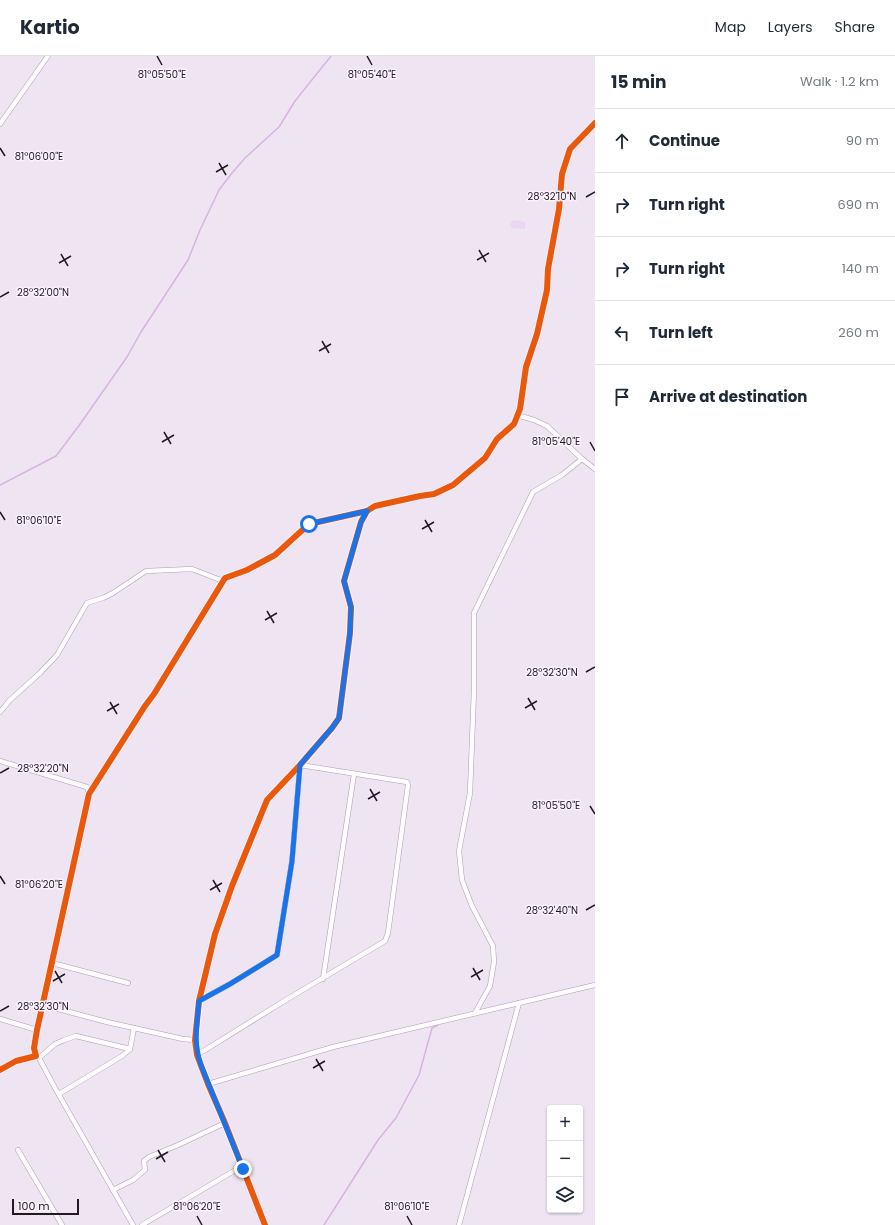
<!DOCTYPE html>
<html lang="en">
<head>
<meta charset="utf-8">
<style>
	body { margin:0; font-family:Poppins,sans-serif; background:#f6f6f7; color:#1f2937 }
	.controls { position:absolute; right:12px; bottom:12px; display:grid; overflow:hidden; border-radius:4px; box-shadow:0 1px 3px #0004 }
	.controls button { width:36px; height:36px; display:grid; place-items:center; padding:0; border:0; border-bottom:1px solid #e0e1e3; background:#fff; color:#1f2937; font:20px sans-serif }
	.scale { position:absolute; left:12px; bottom:10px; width:67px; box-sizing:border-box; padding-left:4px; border:2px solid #201a22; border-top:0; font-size:11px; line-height:14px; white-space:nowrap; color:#201a22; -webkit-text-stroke:3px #fbf0fe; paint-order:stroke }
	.stop { position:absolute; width:12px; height:12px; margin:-9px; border:3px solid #1a73e8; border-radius:50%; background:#fff }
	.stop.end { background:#1a73e8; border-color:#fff; box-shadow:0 1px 4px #0008 }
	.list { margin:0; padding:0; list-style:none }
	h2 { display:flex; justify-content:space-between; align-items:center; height:52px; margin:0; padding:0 16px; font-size:17px }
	h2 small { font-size:13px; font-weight:400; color:#747a83 }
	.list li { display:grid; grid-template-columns:26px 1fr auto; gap:12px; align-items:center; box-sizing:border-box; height:64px; padding:0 16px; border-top:1px solid #e0e1e3 }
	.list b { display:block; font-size:15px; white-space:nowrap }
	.list em { font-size:13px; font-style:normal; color:#747a83 }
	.icon { flex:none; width:22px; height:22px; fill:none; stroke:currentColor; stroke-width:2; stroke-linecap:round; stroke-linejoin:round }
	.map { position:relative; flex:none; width:595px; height:1169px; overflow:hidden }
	header { display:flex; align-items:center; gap:24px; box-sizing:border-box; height:56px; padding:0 20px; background:#fff; border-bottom:1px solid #e0e1e3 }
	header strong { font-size:19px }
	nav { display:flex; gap:22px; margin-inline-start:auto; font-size:14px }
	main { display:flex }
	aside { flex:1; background:#fff }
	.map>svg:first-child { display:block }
	.green { fill:#ecd4f3 }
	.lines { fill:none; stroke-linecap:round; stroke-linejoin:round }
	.stream { stroke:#d8b3e2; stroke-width:1.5 }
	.minor-casing { stroke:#a8a1aa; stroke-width:5.5 }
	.minor { stroke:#fdfbfd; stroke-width:4.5 }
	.cycleway-casing { stroke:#fbf0fe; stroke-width:8 }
	.cycleway { stroke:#e8590c; stroke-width:6 }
	.route { stroke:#1a73e8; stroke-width:5 }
	.ticks { fill:none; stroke:#201a22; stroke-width:1.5 }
	.ticks-label { font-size:10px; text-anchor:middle; fill:#201a22; stroke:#fbf0fe; stroke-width:3; stroke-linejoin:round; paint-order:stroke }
</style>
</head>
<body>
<header>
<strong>Kartio</strong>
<nav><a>Map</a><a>Layers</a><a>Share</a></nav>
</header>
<main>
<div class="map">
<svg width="595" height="1169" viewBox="0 0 595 1169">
	<rect width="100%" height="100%" fill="#efe5f2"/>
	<polygon class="green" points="517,164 525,166 525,173 512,172 510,169 512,165"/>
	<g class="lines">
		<g class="stream">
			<polyline points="0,429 56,400 78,371 127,301 141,276 188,204 200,174 219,134 232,117 245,102 279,71 295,45 331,0"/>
			<polyline points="324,1169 378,1084 396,1062 419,1019 432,972 438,969"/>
		</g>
		<g class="minor-casing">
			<g id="minor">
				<polyline points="0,68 48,0"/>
				<polyline points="517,359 534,364 547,370 581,402 595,413"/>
				<polyline points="0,656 10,644 40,617 57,599 87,547 103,542 113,537 146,515 192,513 223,525"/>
				<polyline points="0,705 87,731 89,738"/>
				<polyline points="52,907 128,927"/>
				<polyline points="323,923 354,718"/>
				<polyline points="43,949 107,966 183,983 195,984"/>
				<polyline points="475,957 490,930 494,906 493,890 472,850 462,824 459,795 470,737 474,634 474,557 533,436 562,419 582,403"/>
				<polyline points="0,963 37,974"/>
				<polyline points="197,999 289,942 385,885 388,877 408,729 407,726 300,709 292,805 277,899 230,928 199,945"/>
				<polyline points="36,1000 39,1002 55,1032 133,1169"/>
				<polyline points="39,1002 55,988 64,984 76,980 130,993"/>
				<polyline points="0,1014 16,1005 36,1000 34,992 37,974 89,738 145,650 154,638 225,522 247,514 275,499 309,468 367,455"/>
				<polyline points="208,1028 333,991 595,929"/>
				<polyline points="59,1038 122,1000 130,993 134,972"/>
				<polyline points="18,1094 62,1169"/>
				<polyline points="113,1134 133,1124 145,1114 144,1105 149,1101 178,1089 225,1067"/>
				<polyline points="142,1169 239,1112 243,1113"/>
				<polyline points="265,1169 225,1067 208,1028 197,999 195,984 199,945 215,878 232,830 267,744 300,709 332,672 339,662 350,577 351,551 344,525 361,466 367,455 375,450 420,440 434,438 453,429 485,402 497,383 514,368 520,353 526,311 537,278 547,234 548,213 559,153 562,118 570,93 595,67"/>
				<polyline points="459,1169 519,947"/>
			</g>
		</g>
		<use href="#minor" class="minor"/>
		<g class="cycleway-casing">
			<g id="cycleway">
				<polyline points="0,1014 16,1005 36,1000 34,992 37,974 89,738 145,650 154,638 225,522 247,514 275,499 309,468 367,455"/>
				<polyline points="265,1169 225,1067 208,1028 197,999 195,984 199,945 215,878 232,830 267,744 300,709 332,672 339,662 350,577 351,551 344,525 361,466 367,455 375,450 420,440 434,438 453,429 485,402 497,383 514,368 520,353 526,311 537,278 547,234 548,213 559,153 562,118 570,93 595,67"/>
			</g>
		</g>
		<use href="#cycleway" class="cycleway"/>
	</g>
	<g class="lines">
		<path class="route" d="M243,1113L201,1009C193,986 197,969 199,945L230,928L277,899L292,805L300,709L332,672L339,662L350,577L351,551L344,525L361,466L367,455L309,468"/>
	</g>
	<path class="ticks" d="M157,0L162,9M367,0L372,9M0,92L5,100M219,107L226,119M216,116L228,109M586,141L595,136M479,194L486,206M61,198L68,210M477,204L489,197M59,207L71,200M0,241L9,236M322,285L329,297M319,295L331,288M164,376L171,388M162,386L174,379M590,386L595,395M0,456L5,464M425,464L432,476M422,473L434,466M267,555L274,567M265,564L277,557M586,616L595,611M528,642L535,654M110,646L117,658M525,652L537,645M107,655L119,648M0,717L9,712M370,733L377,745M368,743L380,736M590,750L595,758M0,820L5,828M213,824L220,836M210,834L222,827M586,854L595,849M473,912L480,924M55,915L62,927M471,921L483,914M53,925L65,918M0,955L9,950M316,1003L323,1015M313,1012L325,1005M158,1094L165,1106M156,1103L168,1096M197,1160L202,1169M407,1160L412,1169"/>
	<g class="ticks-label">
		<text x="162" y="22">81°05'50"E</text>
		<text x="372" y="22">81°05'40"E</text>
		<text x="39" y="104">81°06'00"E</text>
		<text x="552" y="144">28°32'10"N</text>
		<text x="43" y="240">28°32'00"N</text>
		<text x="556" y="389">81°05'40"E</text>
		<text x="39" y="468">81°06'10"E</text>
		<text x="552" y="620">28°32'30"N</text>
		<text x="43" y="716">28°32'20"N</text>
		<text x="556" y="753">81°05'50"E</text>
		<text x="39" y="832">81°06'20"E</text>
		<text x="552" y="858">28°32'40"N</text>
		<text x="43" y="954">28°32'30"N</text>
		<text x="197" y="1154">81°06'20"E</text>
		<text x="407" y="1154">81°06'10"E</text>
	</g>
</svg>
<div class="controls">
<button>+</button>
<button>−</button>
<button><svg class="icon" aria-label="layers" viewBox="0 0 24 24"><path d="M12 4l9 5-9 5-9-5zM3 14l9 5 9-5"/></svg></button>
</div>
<div class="scale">100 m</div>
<div class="stop" style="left:309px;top:468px"></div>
<div class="stop end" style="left:243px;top:1113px"></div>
</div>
<aside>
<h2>15 min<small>Walk · 1.2 km</small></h2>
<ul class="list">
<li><svg class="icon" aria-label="ahead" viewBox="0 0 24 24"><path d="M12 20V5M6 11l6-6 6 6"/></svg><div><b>Continue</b></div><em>90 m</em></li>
<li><svg class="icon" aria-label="right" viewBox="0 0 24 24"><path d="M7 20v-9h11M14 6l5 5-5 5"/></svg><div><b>Turn right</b></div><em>690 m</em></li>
<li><svg class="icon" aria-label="right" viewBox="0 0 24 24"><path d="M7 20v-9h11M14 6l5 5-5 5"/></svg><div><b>Turn right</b></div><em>140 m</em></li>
<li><svg class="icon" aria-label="left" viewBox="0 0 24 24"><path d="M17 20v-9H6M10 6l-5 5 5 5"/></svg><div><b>Turn left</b></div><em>260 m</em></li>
<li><svg class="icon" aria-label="arrive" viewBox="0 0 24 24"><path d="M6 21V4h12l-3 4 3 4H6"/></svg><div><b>Arrive at destination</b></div></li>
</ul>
</aside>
</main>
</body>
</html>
